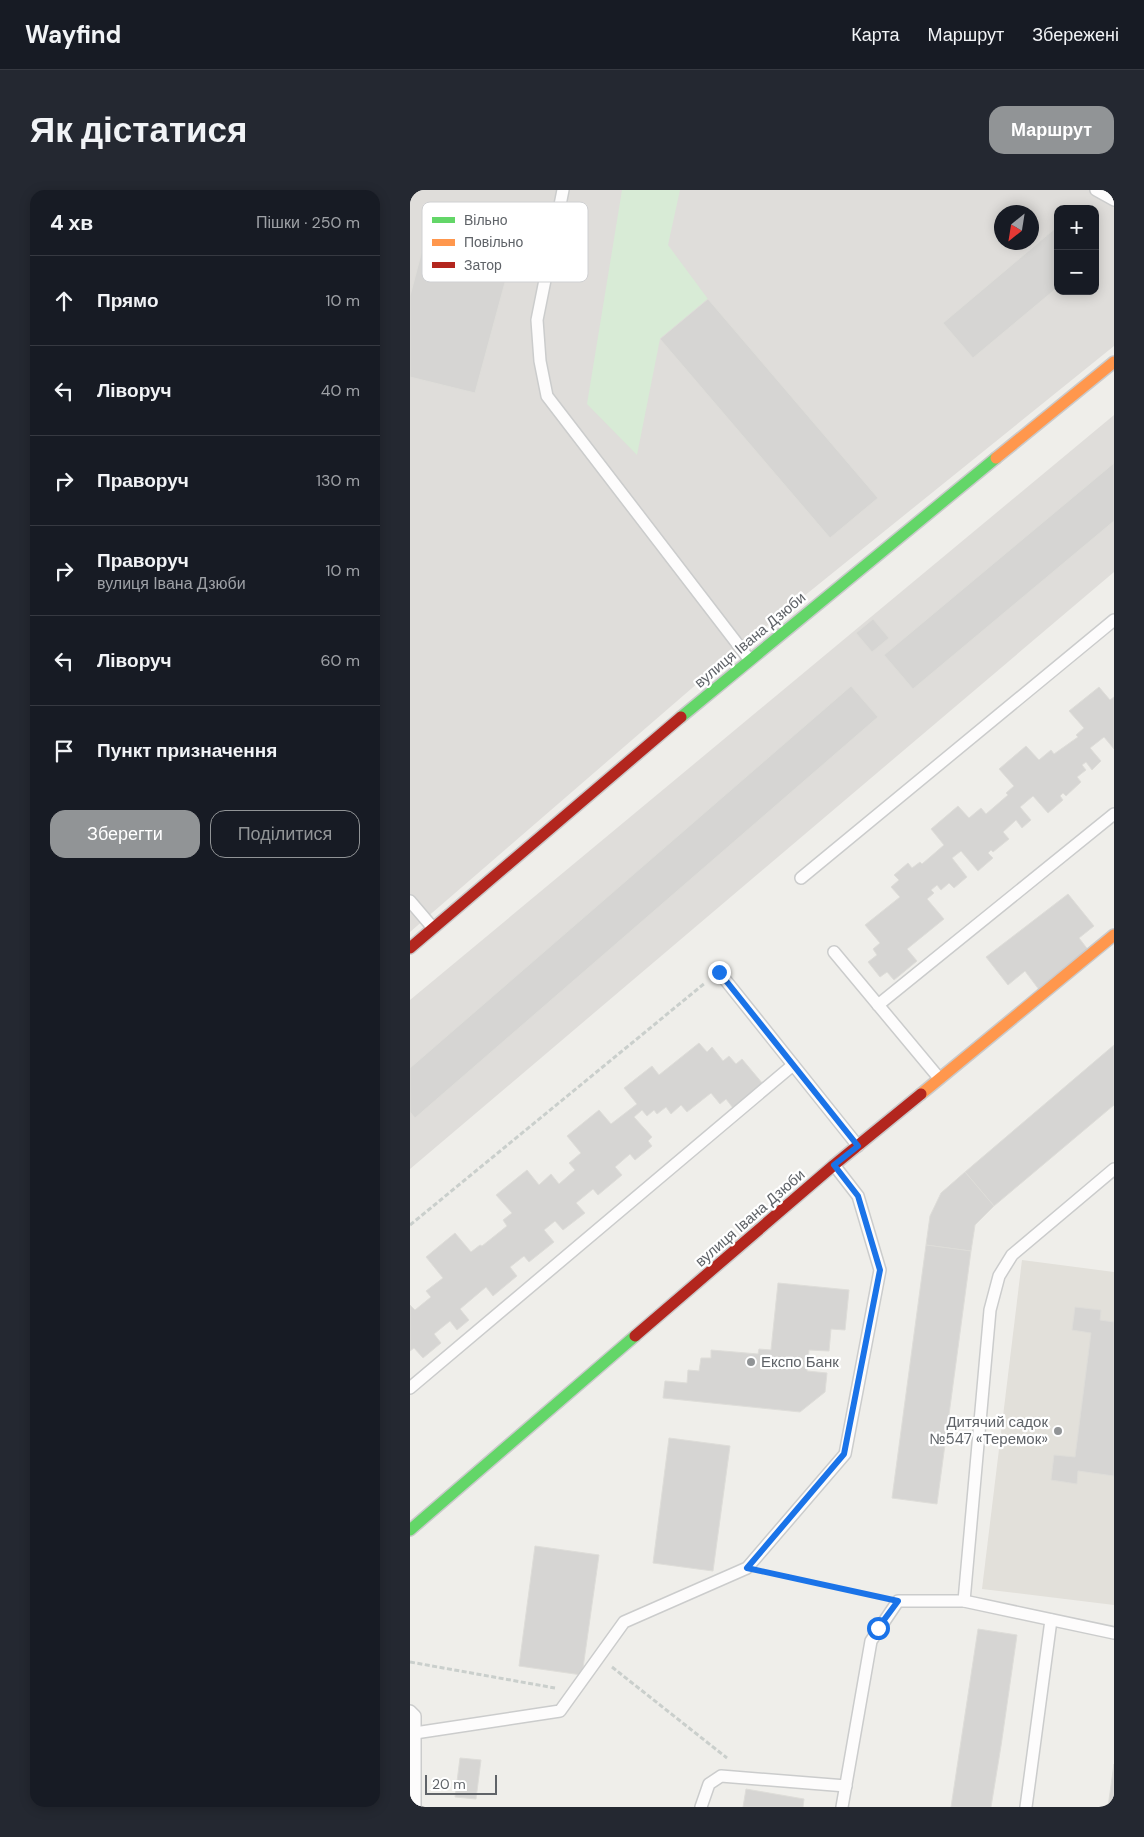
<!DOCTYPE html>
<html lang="uk">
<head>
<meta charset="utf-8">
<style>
	body { margin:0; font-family:"DM Sans",sans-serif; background:#242831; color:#f1f3f6 }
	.controls { position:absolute; right:15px; top:15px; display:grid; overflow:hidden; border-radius:10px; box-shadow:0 2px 12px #0003 }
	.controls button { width:45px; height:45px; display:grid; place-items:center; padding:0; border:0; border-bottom:1px solid #363941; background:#171b24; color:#f1f3f6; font:25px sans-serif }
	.compass { position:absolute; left:584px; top:15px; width:45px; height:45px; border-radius:50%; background:#171b24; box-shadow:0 2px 12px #0003; rotate:210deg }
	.scale { position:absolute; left:15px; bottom:12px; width:72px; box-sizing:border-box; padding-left:5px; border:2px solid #5f6368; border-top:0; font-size:14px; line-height:18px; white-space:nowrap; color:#5f6368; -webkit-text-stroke:4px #fff; paint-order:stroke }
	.stop { position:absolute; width:15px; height:15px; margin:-11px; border:4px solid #1a73e8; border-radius:50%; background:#fff }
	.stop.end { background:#1a73e8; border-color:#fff; box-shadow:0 1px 5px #0008 }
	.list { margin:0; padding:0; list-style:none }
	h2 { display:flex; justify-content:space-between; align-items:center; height:65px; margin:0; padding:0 20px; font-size:21px }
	h2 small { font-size:16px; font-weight:400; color:#9ea1a6 }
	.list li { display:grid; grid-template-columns:32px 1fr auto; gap:15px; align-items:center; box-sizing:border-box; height:90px; padding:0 20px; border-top:1px solid #363941 }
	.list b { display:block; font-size:19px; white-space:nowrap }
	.list p { margin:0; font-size:16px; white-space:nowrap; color:#9ea1a6 }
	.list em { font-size:16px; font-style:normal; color:#9ea1a6 }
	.actions { display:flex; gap:10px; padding:15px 20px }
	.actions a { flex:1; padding:11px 0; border:1px solid #919496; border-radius:15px; text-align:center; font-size:18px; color:#919496 }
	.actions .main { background:#919496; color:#fff }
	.icon { flex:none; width:28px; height:28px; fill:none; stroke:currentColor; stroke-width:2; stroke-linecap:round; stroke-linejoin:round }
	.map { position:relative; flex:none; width:704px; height:1617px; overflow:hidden; border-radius:15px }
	header { display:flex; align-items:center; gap:30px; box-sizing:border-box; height:70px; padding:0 25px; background:#171b24; border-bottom:1px solid #363941 }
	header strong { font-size:24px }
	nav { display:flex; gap:28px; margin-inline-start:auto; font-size:18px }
	.intro { display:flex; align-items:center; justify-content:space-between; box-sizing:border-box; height:120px; padding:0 30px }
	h1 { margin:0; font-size:35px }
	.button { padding:12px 22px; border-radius:15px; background:#919496; color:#fff; font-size:18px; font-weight:700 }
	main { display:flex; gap:30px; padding:0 30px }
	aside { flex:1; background:#171b24; border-radius:15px; box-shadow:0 2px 12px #0003 }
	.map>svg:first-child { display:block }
	.industrial { fill:#dfddda; fill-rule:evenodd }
	.education { fill:#e2e0da }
	.green { fill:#d8ebd6 }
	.building { fill:#d6d5d3; stroke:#deddd9 }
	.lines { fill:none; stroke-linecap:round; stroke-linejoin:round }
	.lane-casing { stroke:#cbcccc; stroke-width:14 }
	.fast-casing { stroke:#cacacb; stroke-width:14 }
	.slow-casing { stroke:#cacacb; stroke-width:14 }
	.jam-casing { stroke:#cacacb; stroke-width:14 }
	.path { stroke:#cacfcc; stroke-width:3; stroke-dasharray:5 2.5; stroke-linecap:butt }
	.lane { stroke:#fdfcfc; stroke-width:11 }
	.fast { stroke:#63d668; stroke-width:11 }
	.slow { stroke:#ff974d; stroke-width:11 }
	.jam { stroke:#b3261e; stroke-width:11 }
	.route { stroke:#1a73e8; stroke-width:6 }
	.poi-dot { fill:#919496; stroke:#fff; stroke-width:2 }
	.labels { text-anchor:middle; stroke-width:4.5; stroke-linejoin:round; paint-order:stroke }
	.street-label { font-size:15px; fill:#5f6368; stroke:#fff }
	.poi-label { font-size:15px; fill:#5f6368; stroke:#fff; text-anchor:start }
	.key { fill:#fff; stroke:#cfd0d2; stroke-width:1 }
	.key-label { font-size:14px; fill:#5f6368 }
</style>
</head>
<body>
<header>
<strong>Wayfind</strong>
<nav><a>Карта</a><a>Маршрут</a><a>Збережені</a></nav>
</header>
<div class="intro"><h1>Як дістатися</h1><a class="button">Маршрут</a></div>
<main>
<aside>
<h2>4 хв<small>Пішки · 250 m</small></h2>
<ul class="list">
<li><svg class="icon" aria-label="ahead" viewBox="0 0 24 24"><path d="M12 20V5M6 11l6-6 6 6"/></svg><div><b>Прямо</b></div><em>10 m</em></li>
<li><svg class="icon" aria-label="left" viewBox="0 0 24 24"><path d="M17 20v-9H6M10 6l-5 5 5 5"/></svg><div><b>Ліворуч</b></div><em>40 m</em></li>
<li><svg class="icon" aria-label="right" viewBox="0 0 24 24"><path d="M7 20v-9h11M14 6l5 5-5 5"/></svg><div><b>Праворуч</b></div><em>130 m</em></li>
<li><svg class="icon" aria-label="right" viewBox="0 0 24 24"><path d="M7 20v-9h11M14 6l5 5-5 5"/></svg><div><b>Праворуч</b><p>вулиця Івана Дзюби</p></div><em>10 m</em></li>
<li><svg class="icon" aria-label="left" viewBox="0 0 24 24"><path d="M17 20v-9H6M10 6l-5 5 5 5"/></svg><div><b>Ліворуч</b></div><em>60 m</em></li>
<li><svg class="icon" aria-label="arrive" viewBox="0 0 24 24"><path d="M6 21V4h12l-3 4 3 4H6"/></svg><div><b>Пункт призначення</b></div></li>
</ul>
<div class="actions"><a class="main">Зберегти</a><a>Поділитися</a></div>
</aside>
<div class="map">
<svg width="704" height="1617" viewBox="0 0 704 1617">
	<rect width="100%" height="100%" fill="#efeeea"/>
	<g class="industrial">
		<path d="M0,0H704V156L311,473L0,742ZM648,19H685V101H648ZM592,22H622V52H592Z"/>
		<polygon points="704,225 704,382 0,979 0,810"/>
	</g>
	<polygon class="education" points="612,1070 704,1082 704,1415 572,1399"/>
	<polygon class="green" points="212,0 270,0 258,55 298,109 250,149 227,265 177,214"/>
	<g class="building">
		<polygon points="648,36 648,97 563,168 533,133"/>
		<polygon points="18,38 103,63 65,203 0,187 0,106"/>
		<polygon points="298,109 468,308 420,348 250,149"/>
		<polygon points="704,273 704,331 503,499 474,465"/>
		<polygon points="463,429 479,448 462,462 446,443"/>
		<polygon points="441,496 468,527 5,928 0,922 0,878"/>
		<polygon points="689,497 700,510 704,507 704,559 694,547 680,558 691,571 682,580 676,572 672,575 676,580 667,587 671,592 656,606 653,603 650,606 653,610 638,623 623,606 610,617 621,630 612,638 606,630 593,642 599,649 583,662 581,660 578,663 583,668 568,681 551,661 542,668 557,687 544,698 539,693 531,700 527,695 521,700 524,703 517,709 534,729 497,759 507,771 484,790 477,782 470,787 458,772 467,765 463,759 470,753 455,735 490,707 481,697 489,690 484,685 498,673 502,678 510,672 512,674 534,655 521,639 548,616 559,628 571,618 576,624 598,605 596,603 604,596 589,579 616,556 629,570 641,560 644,564 668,547 666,545 674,538 659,521"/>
		<polygon points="658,704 684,736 669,748 679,761 630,801 615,781 598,795 576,767"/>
		<polygon points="289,853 297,862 302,857 313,871 319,866 326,874 332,869 353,894 323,918 316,909 310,914 301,903 277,922 271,915 261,924 256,917 247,924 244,920 237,926 232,920 224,927 242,947 238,951 242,956 225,970 220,964 205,977 212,985 188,1005 183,999 166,1013 175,1023 153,1040 145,1031 134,1040 144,1052 119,1072 114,1066 100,1077 107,1086 83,1106 76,1097 50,1119 59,1130 47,1140 40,1131 24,1144 31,1153 13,1168 4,1158 0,1161 0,1115 5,1120 21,1107 16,1101 33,1088 16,1067 45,1043 61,1062 70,1055 72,1056 97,1036 93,1030 102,1023 86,1005 117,980 129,995 141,984 149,994 165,980 159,973 171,963 157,946 189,920 201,934 227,914 214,898 242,876 249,885"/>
		<polygon points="704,855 704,915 584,1016 555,982"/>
		<polygon points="555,982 584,1016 565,1035 561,1061 516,1055 520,1026 531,1003"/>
		<polygon points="516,1055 561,1061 527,1314 482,1308"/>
		<polygon points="368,1093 439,1100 435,1140 421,1139 419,1161 399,1160 397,1181 417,1183 415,1202 390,1222 253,1208 255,1191 277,1193 278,1180 289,1181 291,1168 301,1168 301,1160 348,1164 349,1159 361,1160"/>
		<polygon points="665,1117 691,1120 690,1130 704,1132 704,1286 668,1281 667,1294 641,1290 644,1265 665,1267 681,1143 662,1140"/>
		<polygon points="259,1248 320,1256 303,1381 243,1373"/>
		<polygon points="125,1356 189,1365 172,1485 109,1476"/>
		<polygon points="568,1439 607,1445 591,1556 581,1617 541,1617"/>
		<polygon points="50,1568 71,1570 66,1609 45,1607"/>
		<polygon points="704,1574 704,1617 698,1617"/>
		<polygon points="336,1599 394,1609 393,1617 333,1617"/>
	</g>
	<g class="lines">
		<g class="lane-casing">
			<g id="lane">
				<polyline points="153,0 127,130 130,171 137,206 339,469"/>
				<polyline points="686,0 704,10"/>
				<polyline points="391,688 704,430"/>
				<polyline points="0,711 23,738"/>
				<polyline points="424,762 529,888"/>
				<polyline points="309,782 448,956"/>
				<polyline points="468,815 704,624"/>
				<polyline points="0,1198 383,875"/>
				<polyline points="554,1411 580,1120 589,1086 602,1065 704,979"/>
				<polyline points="0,1521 5,1526 5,1617"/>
				<polyline points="5,1543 150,1521 214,1432 337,1378 435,1264 470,1080 448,1006 424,975"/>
				<polyline points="291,1617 299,1594 311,1586 436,1596"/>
				<polyline points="432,1617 461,1451 488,1411 554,1411 704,1443"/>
				<polyline points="616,1617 641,1430"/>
			</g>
		</g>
		<g class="fast-casing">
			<g id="fast">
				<polyline points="271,527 586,268"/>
				<polyline points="0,1340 225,1146"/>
			</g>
		</g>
		<g class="slow-casing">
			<g id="slow">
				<polyline points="586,268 704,172"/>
				<polyline points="511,904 704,745"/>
			</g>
		</g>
		<g class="jam-casing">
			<g id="jam">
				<polyline points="0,758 271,527"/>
				<polyline points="225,1146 424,975 511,904"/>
			</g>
		</g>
		<g class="path">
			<polyline points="0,1035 295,793"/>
			<polyline points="356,1382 470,1407"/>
			<polyline points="0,1472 145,1498"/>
			<polyline points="202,1477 317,1568"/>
		</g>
		<use href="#lane" class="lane"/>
		<use href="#fast" class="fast"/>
		<use href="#slow" class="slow"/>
		<use href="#jam" class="jam"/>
	</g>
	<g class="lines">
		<polyline class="route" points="309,782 448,956 424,975 448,1006 470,1080 434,1264 337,1378 488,1411 468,1438"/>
	</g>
	<g class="poi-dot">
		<circle cx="341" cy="1172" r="5"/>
		<circle cx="648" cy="1241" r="5"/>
	</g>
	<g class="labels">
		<g class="street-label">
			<text transform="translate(340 450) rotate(-40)" y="5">вулиця Івана Дзюби</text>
			<text transform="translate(340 1028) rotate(-41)" y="5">вулиця Івана Дзюби</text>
		</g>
		<g class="poi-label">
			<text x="351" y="1177">Експо Банк</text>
			<text x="638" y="1237" text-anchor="end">Дитячий садок<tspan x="638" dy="17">№547 «Теремок»</tspan></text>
		</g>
	</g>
	<rect x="12" y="12" width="166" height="80" rx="8" class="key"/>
	<rect x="22" y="27" width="23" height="6" fill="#63d668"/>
	<rect x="22" y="49" width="23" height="7" fill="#ff974d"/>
	<rect x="22" y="72" width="23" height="6" fill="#b3261e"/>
	<g class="key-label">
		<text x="54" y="35">Вільно</text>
		<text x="54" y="57">Повільно</text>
		<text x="54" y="80">Затор</text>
	</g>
</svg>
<div class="controls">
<button>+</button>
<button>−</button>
</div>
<svg class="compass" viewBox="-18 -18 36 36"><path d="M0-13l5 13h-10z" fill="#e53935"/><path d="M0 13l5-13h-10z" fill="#9ea1a6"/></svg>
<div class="scale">20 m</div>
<div class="stop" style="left:468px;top:1438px"></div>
<div class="stop end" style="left:309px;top:782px"></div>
</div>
</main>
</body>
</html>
